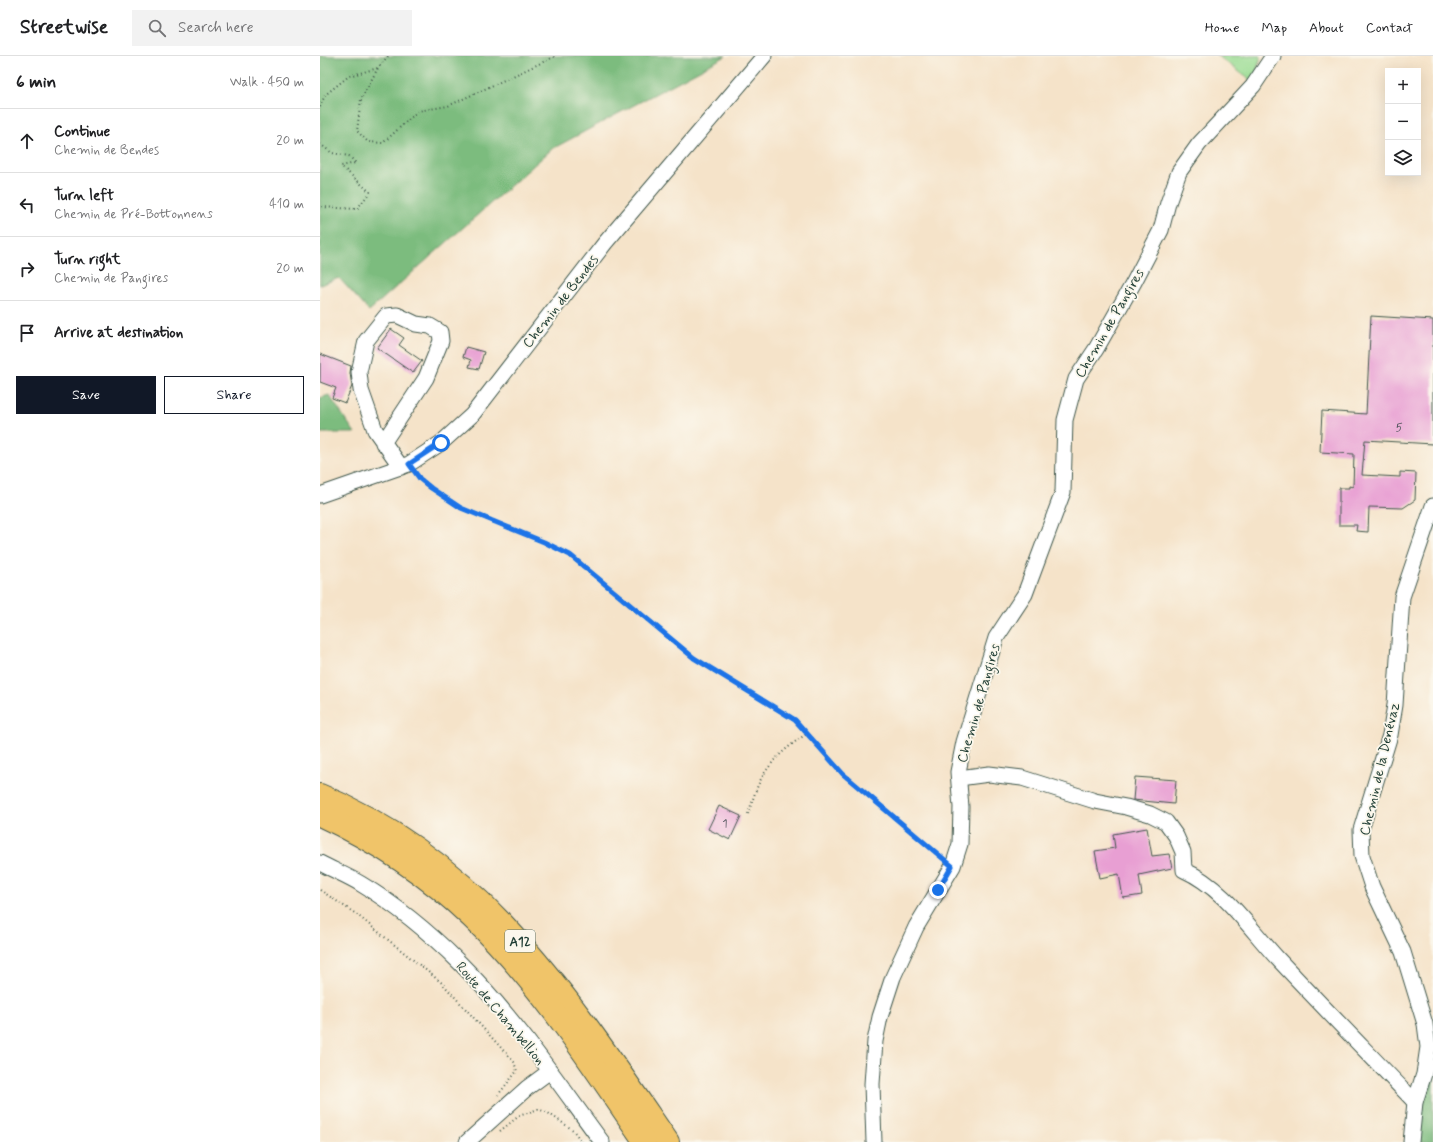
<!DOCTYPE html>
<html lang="en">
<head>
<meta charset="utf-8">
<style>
	body { margin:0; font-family:Mynerve,sans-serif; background:#f2f2f2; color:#202124 }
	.controls { position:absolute; right:12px; top:12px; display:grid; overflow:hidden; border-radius:0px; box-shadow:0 4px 16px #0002 }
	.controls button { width:36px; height:36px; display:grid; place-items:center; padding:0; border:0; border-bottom:1px solid #e0e0e0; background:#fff; color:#202124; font:20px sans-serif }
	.stop { position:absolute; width:12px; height:12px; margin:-9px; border:3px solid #1a73e8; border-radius:50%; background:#fff }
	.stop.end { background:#1a73e8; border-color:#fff; box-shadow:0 1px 4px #0008 }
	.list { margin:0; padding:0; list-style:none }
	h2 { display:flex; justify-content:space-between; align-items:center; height:52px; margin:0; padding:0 16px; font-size:17px }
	h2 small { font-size:13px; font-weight:400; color:#757577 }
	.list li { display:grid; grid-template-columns:26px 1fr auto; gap:12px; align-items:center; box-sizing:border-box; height:64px; padding:0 16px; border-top:1px solid #e0e0e0 }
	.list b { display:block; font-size:15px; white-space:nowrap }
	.list p { margin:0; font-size:13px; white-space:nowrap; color:#757577 }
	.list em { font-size:13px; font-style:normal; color:#757577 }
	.actions { display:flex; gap:8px; padding:12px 16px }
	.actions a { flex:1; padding:9px 0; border:1px solid #111827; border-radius:0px; text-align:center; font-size:14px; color:#111827 }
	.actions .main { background:#111827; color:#fff }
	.icon { flex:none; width:22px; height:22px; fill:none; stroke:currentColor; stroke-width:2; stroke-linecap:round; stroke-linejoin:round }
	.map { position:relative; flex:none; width:1113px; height:1086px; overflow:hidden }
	header { display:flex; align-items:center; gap:24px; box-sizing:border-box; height:56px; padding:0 20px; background:#fff; border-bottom:1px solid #e0e0e0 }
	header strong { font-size:19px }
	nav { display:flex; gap:22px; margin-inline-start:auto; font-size:14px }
	.search { width:280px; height:36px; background:#f2f2f2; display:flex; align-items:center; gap:10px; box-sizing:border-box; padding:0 14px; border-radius:0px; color:#757577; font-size:15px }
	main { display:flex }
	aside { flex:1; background:#fff }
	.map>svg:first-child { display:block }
	.green { fill:#9bdd94; stroke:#5d8d64 }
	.forest { fill:#7cbc7e; stroke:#4e7c59 }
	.building { fill:#e89fd3 }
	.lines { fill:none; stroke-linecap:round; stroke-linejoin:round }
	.minor-casing { stroke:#3f564a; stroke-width:17 }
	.highway-casing { stroke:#3f564a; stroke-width:24 }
	.path { stroke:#3f564a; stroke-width:2; stroke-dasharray:1 3; stroke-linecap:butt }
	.minor { stroke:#fff; stroke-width:15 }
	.highway { stroke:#f0c469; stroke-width:22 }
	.route { stroke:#1a73e8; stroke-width:5 }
	.labels { text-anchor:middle; stroke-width:3.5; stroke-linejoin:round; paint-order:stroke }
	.number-label { font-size:12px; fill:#51565c }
	.shield { fill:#fbf7ec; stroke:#61756b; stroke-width:1 }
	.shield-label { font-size:13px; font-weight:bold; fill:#1f3d34 }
	.street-label { font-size:14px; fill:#1f3d34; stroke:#fbf7ec }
</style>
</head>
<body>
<header>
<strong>Streetwise</strong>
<div class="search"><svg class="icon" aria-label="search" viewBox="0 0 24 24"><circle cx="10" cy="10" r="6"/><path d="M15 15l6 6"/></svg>Search here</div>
<nav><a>Home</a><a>Map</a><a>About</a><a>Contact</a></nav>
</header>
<main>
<aside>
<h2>6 min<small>Walk · 450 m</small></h2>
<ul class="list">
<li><svg class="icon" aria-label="ahead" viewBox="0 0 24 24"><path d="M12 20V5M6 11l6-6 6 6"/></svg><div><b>Continue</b><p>Chemin de Bendes</p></div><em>20 m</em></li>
<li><svg class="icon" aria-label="left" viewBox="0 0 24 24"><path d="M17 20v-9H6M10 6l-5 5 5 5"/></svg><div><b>Turn left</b><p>Chemin de Pré-Bottonnens</p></div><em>410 m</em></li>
<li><svg class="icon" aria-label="right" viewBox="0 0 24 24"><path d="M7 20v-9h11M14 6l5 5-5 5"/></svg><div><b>Turn right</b><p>Chemin de Pangires</p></div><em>20 m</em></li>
<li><svg class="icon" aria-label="arrive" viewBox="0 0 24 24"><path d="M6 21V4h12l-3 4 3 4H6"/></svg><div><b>Arrive at destination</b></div></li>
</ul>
<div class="actions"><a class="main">Save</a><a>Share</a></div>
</aside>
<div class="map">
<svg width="1113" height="1086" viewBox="0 0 1113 1086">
	<rect width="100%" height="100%" fill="#fbf7ec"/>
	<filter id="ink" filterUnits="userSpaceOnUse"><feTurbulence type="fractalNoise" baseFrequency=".025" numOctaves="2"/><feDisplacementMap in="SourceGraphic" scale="8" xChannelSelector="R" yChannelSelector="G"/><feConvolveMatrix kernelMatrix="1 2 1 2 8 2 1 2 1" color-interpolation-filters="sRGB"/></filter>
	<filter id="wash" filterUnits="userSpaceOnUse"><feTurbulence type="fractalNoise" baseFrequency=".012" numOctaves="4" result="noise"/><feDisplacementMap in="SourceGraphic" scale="16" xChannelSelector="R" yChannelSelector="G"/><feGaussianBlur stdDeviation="0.9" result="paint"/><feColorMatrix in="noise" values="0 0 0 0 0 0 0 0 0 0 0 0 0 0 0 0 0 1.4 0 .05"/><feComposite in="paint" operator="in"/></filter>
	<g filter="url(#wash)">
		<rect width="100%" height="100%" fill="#f5e3c9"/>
		<polygon class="green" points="896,0 941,0 933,26 898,0"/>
		<g class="forest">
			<polygon points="0,0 406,0 232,93 49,255 19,222 0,229"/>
			<polygon points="9,339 35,377 0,377 0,342"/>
			<polygon points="1113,996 1113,1086 1097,1086 1103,1040"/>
		</g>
		<g id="blocks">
			<g class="building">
				<polygon points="1051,260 1113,264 1113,388 1045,384 1042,419 1080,421 1080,416 1096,417 1095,444 1083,452 1049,451 1048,476 1036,475 1037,469 1019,469 1019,432 1029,432 1029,430 1033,431 1034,398 1000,396 1002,355 1046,358"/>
				<polygon points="71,273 84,282 79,289 102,305 93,317 57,292"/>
				<polygon points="146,291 164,296 159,313 149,311 151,304 143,301"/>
				<polygon points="0,298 31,310 30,317 32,330 25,347 12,342 16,332 0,326"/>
				<polygon points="815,721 856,724 854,748 813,744"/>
				<polygon points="399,750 421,760 410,784 388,773"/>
				<polygon points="827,772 832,800 849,798 852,812 819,819 822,839 803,842 799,818 780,822 775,795 795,792 793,778"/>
			</g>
		</g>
	</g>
	<g filter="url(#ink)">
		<use href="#blocks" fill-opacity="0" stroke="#3f564a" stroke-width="1"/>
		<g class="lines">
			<g class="minor-casing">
				<g id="minor">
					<polyline points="63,387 106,322 121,285 120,276 110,270 96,268 77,259 66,260 46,285 39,316 41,334 55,374 81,411"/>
					<polyline points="0,439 89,408 121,387 152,359 285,187 444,0"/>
					<path d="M639,722L669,718L702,722L775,745L806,751L830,758L846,766L856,780L863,796L864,814C904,832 929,872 958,903C1003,951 1049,998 1095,1046"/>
					<path d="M0,807C13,814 28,820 41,828C76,849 112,879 140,907C194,961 237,1025 282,1086"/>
					<polyline points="147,1086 207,1032 230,1015"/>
					<polyline points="554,1086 552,1028 555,985 560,961 573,921 596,871 633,810 640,788 641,751 638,716 644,686 676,582 705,538 743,436 745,364 756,323 776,293 814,226 841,174 848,147 859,116 879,88 933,30 953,0"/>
					<polyline points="1091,1086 1095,1046 1104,1018 1108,991 1105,968 1083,896 1052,831 1042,800 1041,774 1070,679 1075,649 1082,541 1113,450"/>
				</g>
			</g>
			<g class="highway-casing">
				<g id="highway">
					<path d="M0,739C162,805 253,948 348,1086"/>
					<path d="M0,759C56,785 108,819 152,862C220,927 272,1009 325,1086"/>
				</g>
			</g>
			<g class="path">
				<polyline points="68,0 58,12 41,43 37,75 48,86 63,87 98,55 128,50 236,0"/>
				<polyline points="0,51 5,39 29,20 58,12"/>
				<polyline points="0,88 12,97 29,100 36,107 21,110 50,136 37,153 0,151"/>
				<polyline points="96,418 111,432 141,452 224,486 249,499 374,602 475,664 523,718 622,802"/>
				<path d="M428,758C432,747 435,735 440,725C451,704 468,690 488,677"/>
				<polyline points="0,834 36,858 122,927 194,1006 197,1015 178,1039"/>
				<polyline points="180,1075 199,1060 218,1053 228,1057 253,1074 262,1086"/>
			</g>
			<use href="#minor" class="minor"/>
			<use href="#highway" class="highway"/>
		</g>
	</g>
	<g class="lines" filter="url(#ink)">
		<polyline class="route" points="121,387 89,408 100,423 111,432 141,452 224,486 250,499 374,602 475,664 523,718 632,810 618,834"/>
	</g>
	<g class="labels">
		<g class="number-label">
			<text x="1079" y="375">5</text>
			<text x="405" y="771">1</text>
		</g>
		<rect class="shield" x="185" y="874" width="30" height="22" rx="3"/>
		<g class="shield-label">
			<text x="200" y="890">A12</text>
		</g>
		<g class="street-label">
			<text transform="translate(240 245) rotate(-52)" y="5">Chemin de Bendes</text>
			<text transform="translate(789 267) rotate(-60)" y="5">Chemin de Pangires</text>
			<text transform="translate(658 647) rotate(-74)" y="5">Chemin de Pangires</text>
			<text transform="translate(1059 713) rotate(-77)" y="5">Chemin de la Denévaz</text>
			<text transform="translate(181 957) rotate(50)" y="5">Route de Chambellion</text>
		</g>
	</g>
</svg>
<div class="controls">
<button>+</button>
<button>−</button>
<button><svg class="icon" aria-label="layers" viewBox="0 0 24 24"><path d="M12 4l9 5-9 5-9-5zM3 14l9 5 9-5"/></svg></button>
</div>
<div class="stop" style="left:121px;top:387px"></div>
<div class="stop end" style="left:618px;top:834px"></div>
</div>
</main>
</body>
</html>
